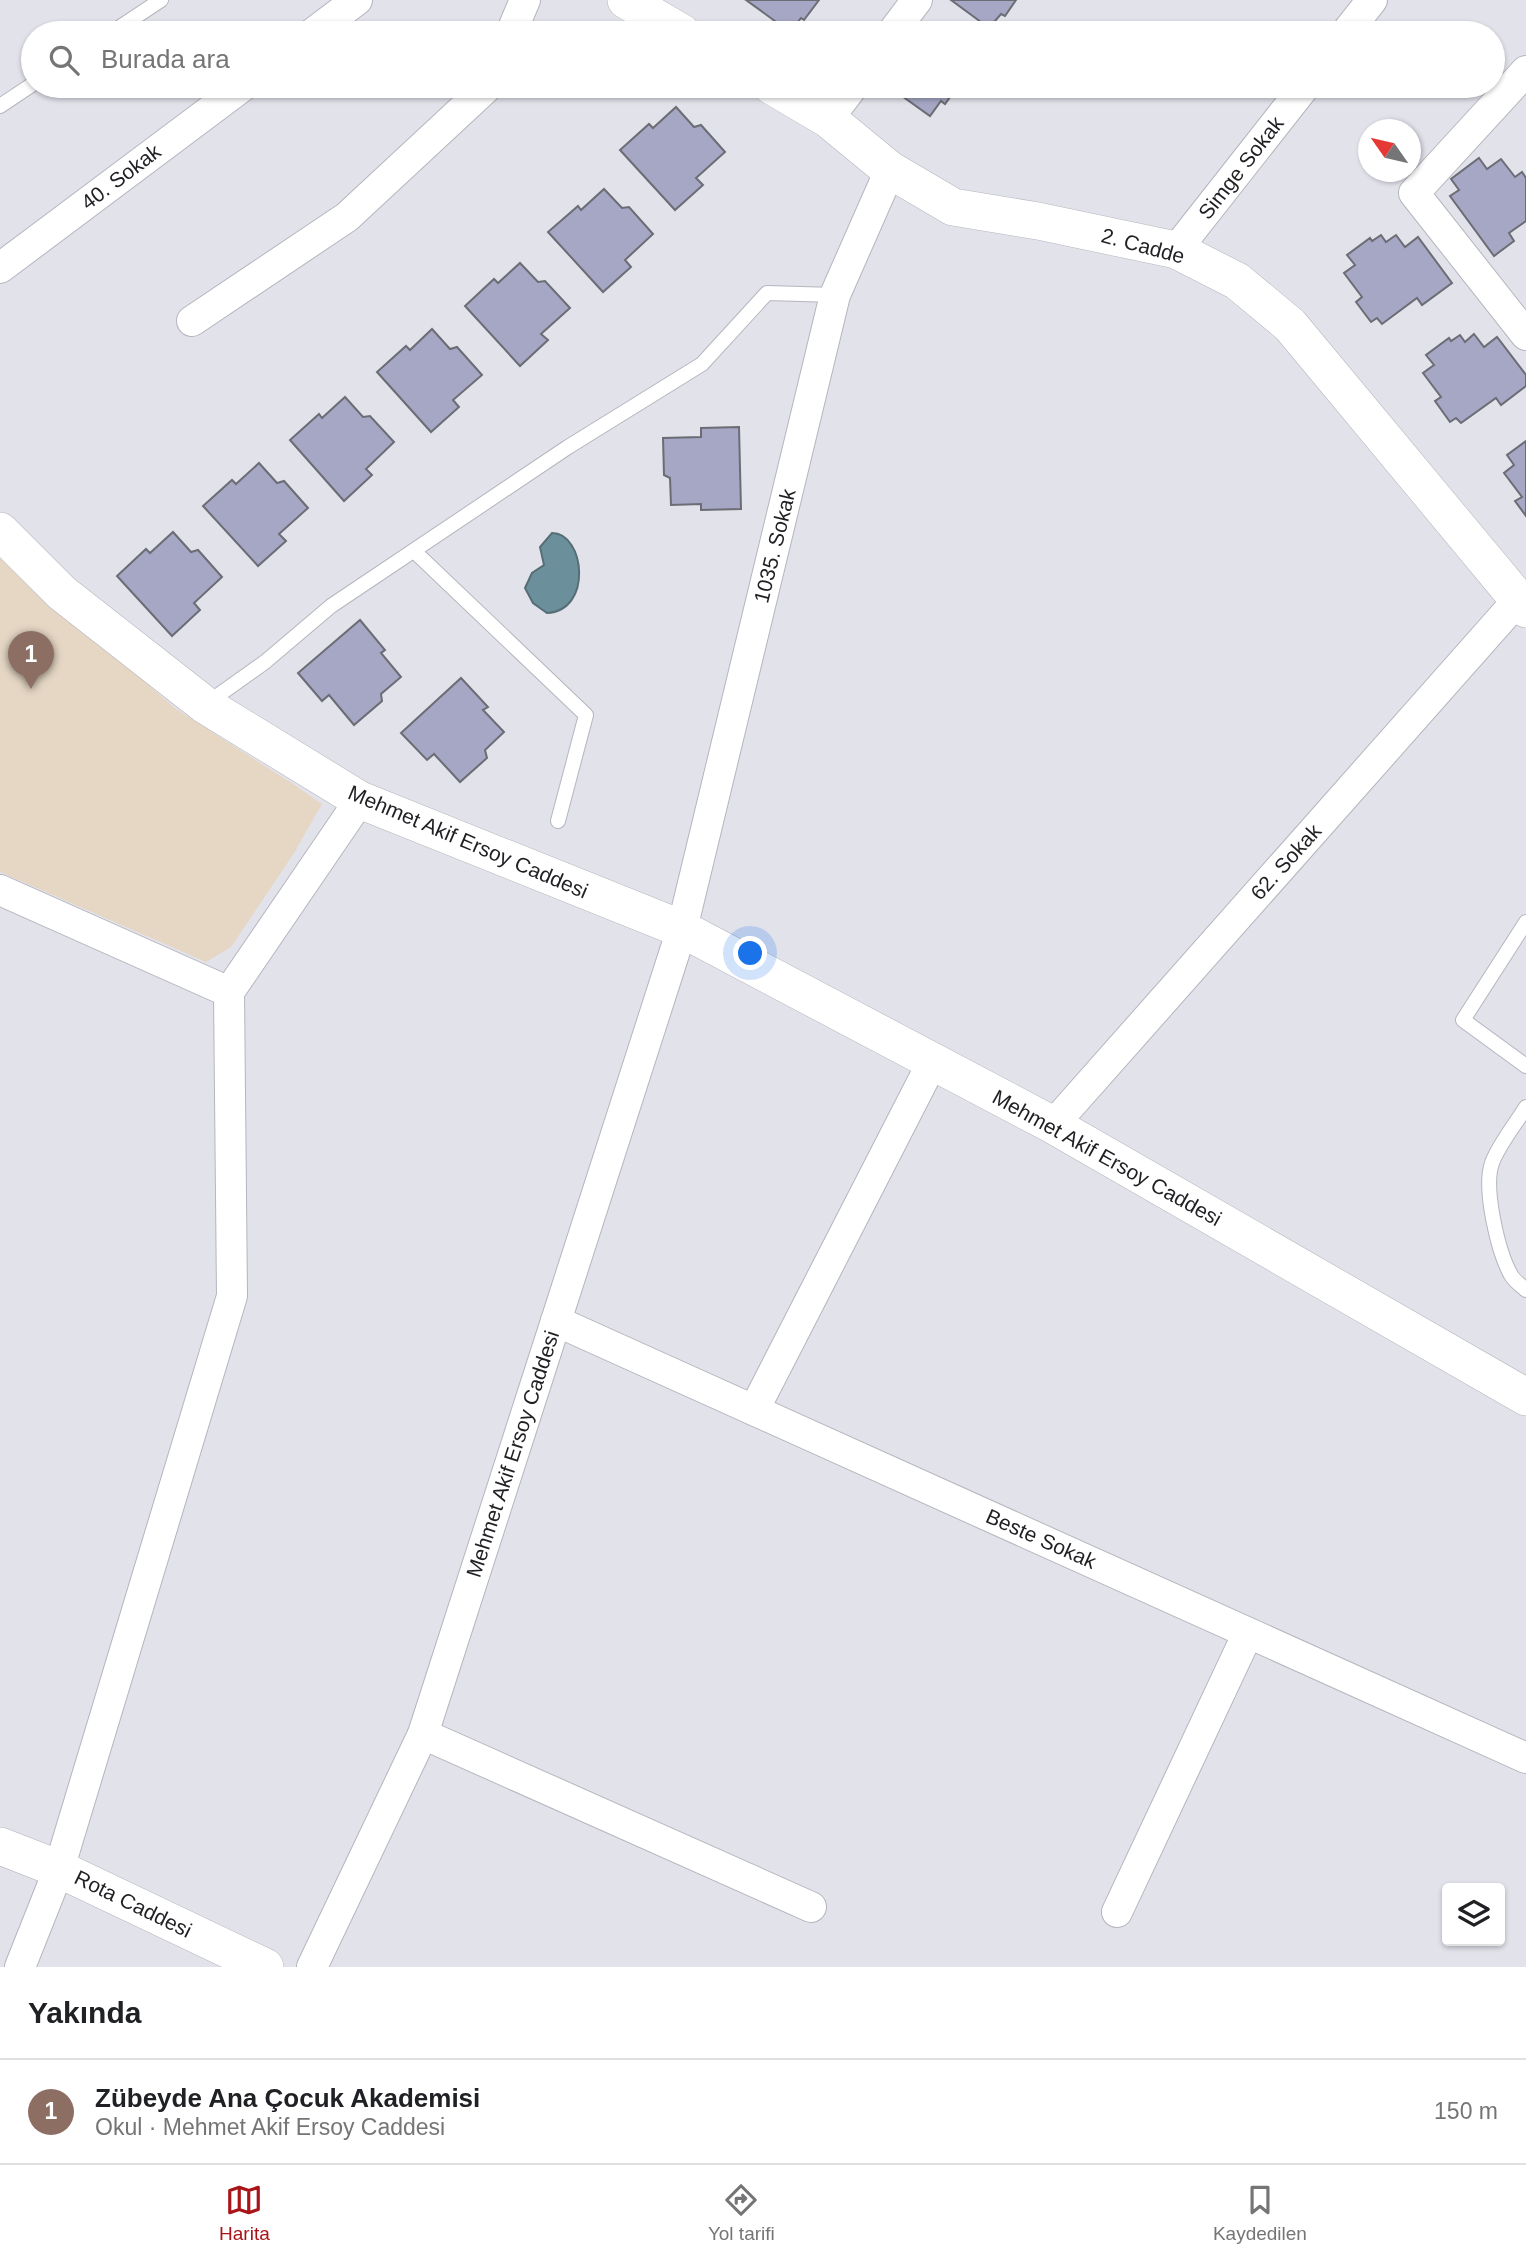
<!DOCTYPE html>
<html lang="tr">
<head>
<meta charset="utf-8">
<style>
	body { margin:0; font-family:Helvetica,sans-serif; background:#f6f6f6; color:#202124 }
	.controls { position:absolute; right:21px; bottom:21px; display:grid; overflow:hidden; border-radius:7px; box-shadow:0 2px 5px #0004 }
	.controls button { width:63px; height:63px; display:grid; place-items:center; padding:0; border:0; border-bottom:2px solid #e0e0e0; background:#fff; color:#202124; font:35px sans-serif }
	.compass { position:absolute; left:1358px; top:119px; width:63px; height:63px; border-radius:50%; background:#fff; box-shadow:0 2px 5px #0004; rotate:304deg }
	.you { position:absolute; left:751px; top:954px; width:24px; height:24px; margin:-18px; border:5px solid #fff; border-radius:50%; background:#1a73e8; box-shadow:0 0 0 10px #1a73e833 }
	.badge { display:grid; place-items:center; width:46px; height:46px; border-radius:50%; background:#a91418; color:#fff; font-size:23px; font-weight:700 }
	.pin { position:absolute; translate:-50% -58px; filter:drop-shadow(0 2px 4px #0008) }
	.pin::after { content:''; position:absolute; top:37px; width:24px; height:21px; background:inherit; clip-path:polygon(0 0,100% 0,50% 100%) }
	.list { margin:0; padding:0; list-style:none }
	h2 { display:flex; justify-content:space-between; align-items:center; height:91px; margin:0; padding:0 28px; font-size:30px }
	h2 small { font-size:23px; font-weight:400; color:#757577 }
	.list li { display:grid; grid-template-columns:46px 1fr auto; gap:21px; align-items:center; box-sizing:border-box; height:105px; padding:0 28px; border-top:2px solid #e0e0e0 }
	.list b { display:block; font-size:26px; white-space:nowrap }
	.list p { margin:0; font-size:23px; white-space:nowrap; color:#757577 }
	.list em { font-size:23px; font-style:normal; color:#757577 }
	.icon { flex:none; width:38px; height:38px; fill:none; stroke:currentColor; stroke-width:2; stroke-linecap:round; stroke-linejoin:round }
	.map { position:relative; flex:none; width:1526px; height:1967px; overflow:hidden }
	.search { position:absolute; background:#fff; box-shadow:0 2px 5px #0004; left:21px; right:21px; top:21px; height:77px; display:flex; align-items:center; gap:18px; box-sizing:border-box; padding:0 24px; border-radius:38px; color:#757577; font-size:26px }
	.sheet { height:196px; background:#fff }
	nav { display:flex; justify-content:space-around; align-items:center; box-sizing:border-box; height:98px; border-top:2px solid #e0e0e0; background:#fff; font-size:19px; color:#757577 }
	nav a { display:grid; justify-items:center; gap:4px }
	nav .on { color:#a91418 }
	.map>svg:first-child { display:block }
	.education { fill:#e5d7c4 }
	.water { fill:#6c909b; stroke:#556e77; stroke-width:2 }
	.building { fill:#a5a7c5; stroke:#6b6c74; stroke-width:2 }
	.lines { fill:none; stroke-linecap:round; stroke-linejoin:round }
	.service-casing { stroke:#b5b5be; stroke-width:16 }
	.minor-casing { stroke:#b5b5be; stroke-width:32 }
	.tertiary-casing { stroke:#b5b5be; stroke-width:38 }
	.service { stroke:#fff; stroke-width:14 }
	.minor { stroke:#fff; stroke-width:30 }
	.tertiary { stroke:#fff; stroke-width:37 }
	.labels { text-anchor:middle; stroke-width:5; stroke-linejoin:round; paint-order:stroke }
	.street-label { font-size:21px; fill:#201f23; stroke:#fff }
</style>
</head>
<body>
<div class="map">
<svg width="1526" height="1967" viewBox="0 0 1526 1967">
	<rect width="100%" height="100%" fill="#e2e2eb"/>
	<polygon class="education" points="0,549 49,598 176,709 293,784 322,804 294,853 231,947 206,962 0,872"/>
	<path class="water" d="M552,533C585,533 593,611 547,613L533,603L525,588L532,573L544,565L540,547Z"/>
	<g class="building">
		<polygon points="746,0 819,0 804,20 801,18 790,32"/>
		<polygon points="951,0 1016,0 1005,16 1001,14 989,28"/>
		<polygon points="888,86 958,86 945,104 941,101 930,116"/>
		<polygon points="676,107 694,127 701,125 725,152 696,178 703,185 675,210 620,150 649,124 653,128"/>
		<polygon points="1479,158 1487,169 1501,159 1515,177 1522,172 1526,178 1526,221 1509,233 1514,241 1494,256 1450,196 1459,190 1451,179"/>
		<polygon points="604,189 622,208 629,207 653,234 625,260 631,267 603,292 548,232 578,206 581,210"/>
		<polygon points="1381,235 1386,242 1396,235 1405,247 1418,237 1452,283 1422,305 1417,298 1382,324 1377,318 1371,322 1356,302 1362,297 1344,273 1355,265 1347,255 1370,238 1372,241"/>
		<polygon points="520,263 538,282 545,281 570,308 541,334 548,340 520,366 465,306 494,279 498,283"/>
		<polygon points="432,329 450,349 457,347 482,375 453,400 459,407 431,432 377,372 406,346 410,350"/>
		<polygon points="1474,334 1484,347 1497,337 1526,375 1526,386 1501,405 1496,398 1461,423 1456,418 1450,422 1435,401 1441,397 1423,373 1434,365 1426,355 1449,338 1451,341 1460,335 1465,342"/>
		<polygon points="345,397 363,417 370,416 394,442 366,469 372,475 344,501 290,440 319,414 322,418"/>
		<polygon points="739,427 741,509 701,510 701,504 671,505 670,478 664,475 663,438 701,437 701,428"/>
		<polygon points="1526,441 1526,516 1515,501 1522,497 1504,473 1514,465 1507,455"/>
		<polygon points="259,463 277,483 284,481 308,508 279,534 286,541 258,566 203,506 232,480 236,484"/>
		<polygon points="173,532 191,552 198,550 222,577 194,603 200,610 172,636 117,576 146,549 150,553"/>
		<polygon points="360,620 385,650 381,653 401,677 381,694 382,701 354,725 329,695 322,701 298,673"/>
		<polygon points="461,678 488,707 483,710 504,732 485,750 487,758 460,782 434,754 427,760 401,733"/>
	</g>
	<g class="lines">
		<g class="service-casing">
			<g id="service">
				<polyline points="111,33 161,0"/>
				<polyline points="0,106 33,84"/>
				<polyline points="414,551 586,715 558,821"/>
				<polyline points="206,704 265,662 331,606 568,447 702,364 767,293 835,295"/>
				<polyline points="1526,922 1463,1020 1526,1066"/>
				<path d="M1526,1107C1515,1125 1499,1144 1492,1163C1483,1188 1498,1252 1511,1275C1514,1281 1521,1285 1526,1290"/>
			</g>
		</g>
		<g class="minor-casing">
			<g id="minor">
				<polyline points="313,33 357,0"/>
				<polyline points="511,33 525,0"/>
				<polyline points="892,33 917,0"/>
				<polyline points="1346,33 1372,0"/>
				<polyline points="1526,71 1414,193 1526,335"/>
				<polyline points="828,119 853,86"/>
				<polyline points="1176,250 1305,86"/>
				<polyline points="0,268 243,86"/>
				<polyline points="192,321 347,217 488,86"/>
				<polyline points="0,890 229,992"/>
				<polyline points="1053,1125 1518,600"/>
				<polyline points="556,1321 1526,1758"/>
				<polyline points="754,1410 933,1061"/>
				<polyline points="423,1734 811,1907"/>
				<polyline points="1117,1912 1248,1633"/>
				<polyline points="20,1967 59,1869 232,1296 229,992 360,800"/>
				<polyline points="312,1967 423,1734 556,1321 682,929 835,295 890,170"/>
			</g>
		</g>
		<g class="tertiary-casing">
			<g id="tertiary">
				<polyline points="626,0 682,33"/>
				<polyline points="772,86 828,119 890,170 953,207 1038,221 1176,250 1237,281 1290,325 1526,609"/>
				<polyline points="0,531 62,593 205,705 360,800 682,929 1053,1125 1526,1397"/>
				<polyline points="0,1846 59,1869 265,1967"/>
			</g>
		</g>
		<use href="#service" class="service"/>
		<use href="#minor" class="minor"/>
		<use href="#tertiary" class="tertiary"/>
	</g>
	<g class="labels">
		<g class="street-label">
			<text transform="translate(1241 168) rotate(-52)" y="7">Simge Sokak</text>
			<text transform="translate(121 177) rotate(-37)" y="7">40. Sokak</text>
			<text transform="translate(1143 246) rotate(15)" y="7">2. Cadde</text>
			<text transform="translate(775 546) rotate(-76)" y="7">1035. Sokak</text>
			<text transform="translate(468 842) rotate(23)" y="7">Mehmet Akif Ersoy Caddesi</text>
			<text transform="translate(1286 862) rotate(-48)" y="7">62. Sokak</text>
			<text transform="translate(1107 1158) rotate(29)" y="7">Mehmet Akif Ersoy Caddesi</text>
			<text transform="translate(513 1454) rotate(-72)" y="7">Mehmet Akif Ersoy Caddesi</text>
			<text transform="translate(1041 1539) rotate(24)" y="7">Beste Sokak</text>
			<text transform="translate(133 1904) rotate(26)" y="7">Rota Caddesi</text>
		</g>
	</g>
</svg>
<div class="controls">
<button><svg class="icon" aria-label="layers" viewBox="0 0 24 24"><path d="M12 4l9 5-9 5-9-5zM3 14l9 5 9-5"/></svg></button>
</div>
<svg class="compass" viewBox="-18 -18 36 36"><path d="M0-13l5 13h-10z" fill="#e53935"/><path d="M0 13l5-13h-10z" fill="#757577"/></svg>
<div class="you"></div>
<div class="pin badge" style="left:31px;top:689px;background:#8d6e63">1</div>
<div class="search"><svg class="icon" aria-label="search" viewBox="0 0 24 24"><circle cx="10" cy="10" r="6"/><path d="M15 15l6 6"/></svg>Burada ara</div>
</div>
<section class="sheet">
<h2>Yakında<small></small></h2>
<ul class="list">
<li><span class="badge" style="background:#8d6e63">1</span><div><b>Zübeyde Ana Çocuk Akademisi</b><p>Okul · Mehmet Akif Ersoy Caddesi</p></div><em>150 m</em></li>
</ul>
</section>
<nav>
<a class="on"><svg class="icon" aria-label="map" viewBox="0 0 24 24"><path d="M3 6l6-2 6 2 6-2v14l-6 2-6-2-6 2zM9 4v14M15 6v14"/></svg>Harita</a>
<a><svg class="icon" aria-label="directions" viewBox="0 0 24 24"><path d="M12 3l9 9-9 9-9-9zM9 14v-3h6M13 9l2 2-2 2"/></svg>Yol tarifi</a>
<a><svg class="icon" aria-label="saved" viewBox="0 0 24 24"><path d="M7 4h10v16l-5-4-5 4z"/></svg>Kaydedilen</a>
</nav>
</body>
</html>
